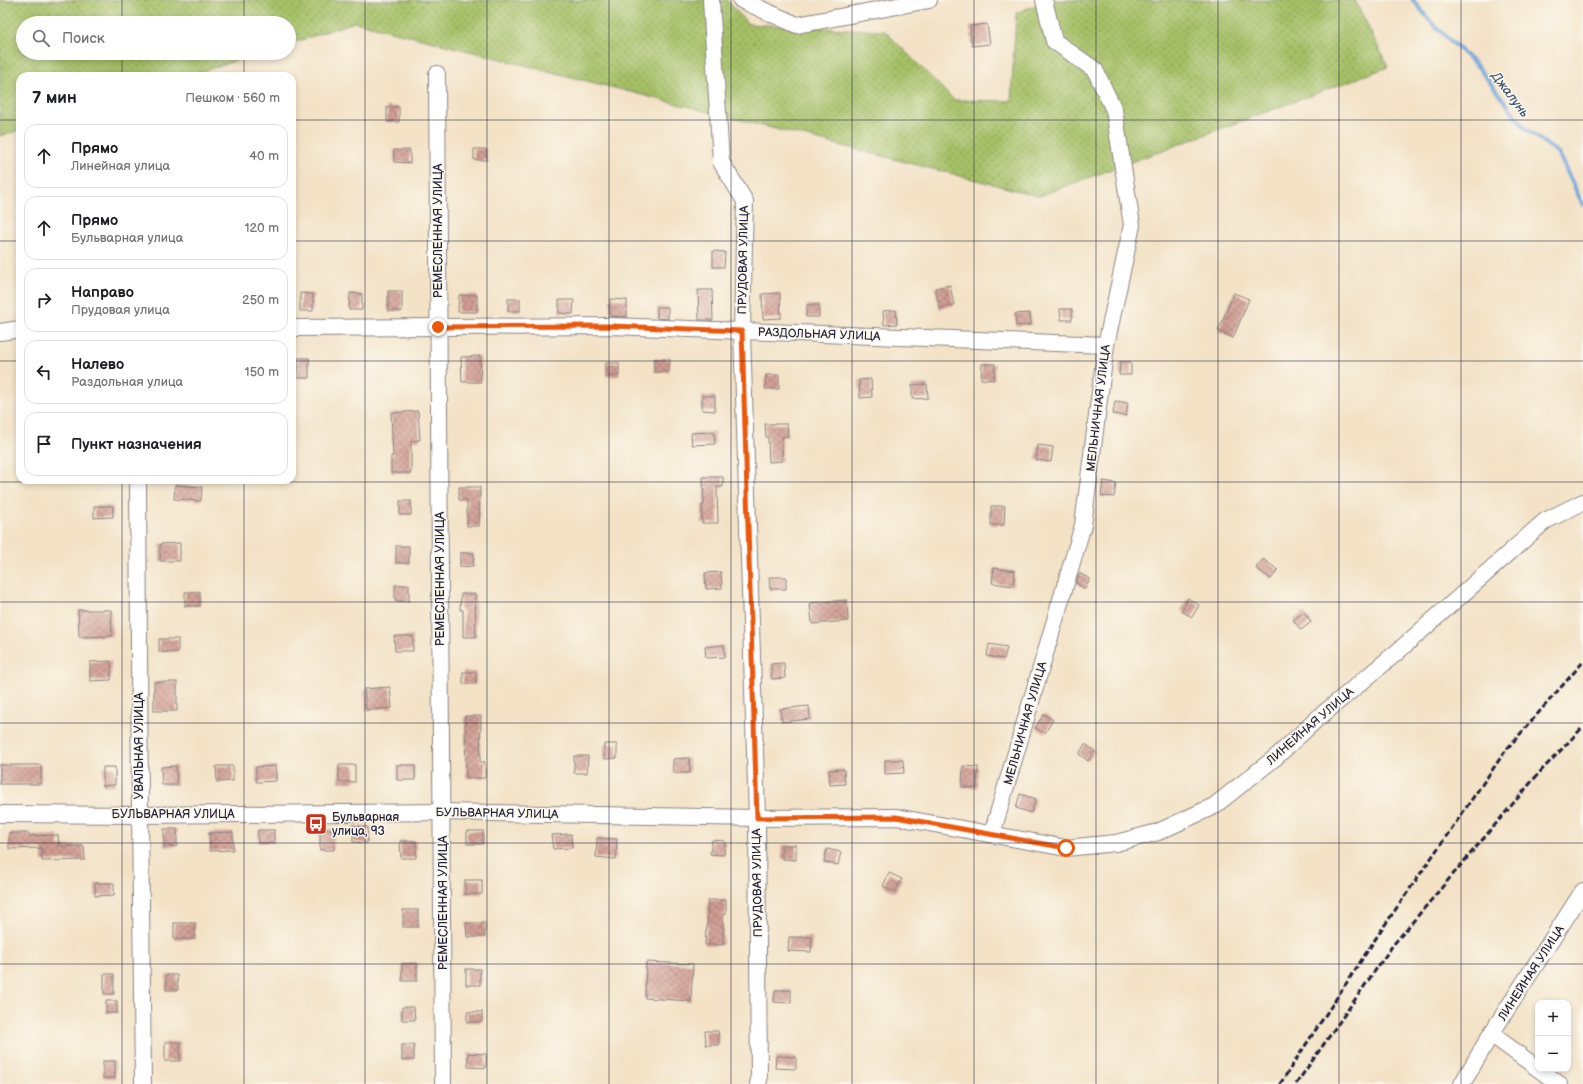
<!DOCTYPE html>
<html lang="ru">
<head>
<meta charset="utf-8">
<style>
	body { margin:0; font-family:"Balsamiq Sans",sans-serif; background:#f2f2f2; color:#202124 }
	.controls { position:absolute; right:12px; bottom:12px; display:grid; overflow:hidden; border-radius:8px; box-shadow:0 2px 6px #0003 }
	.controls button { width:36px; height:36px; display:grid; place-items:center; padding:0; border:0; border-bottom:1px solid #e0e0e0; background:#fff; color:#202124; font:20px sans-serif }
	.stop { position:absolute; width:12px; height:12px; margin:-9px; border:3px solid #ea580c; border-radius:50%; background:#fff }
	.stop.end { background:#ea580c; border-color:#fff; box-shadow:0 1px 4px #0008 }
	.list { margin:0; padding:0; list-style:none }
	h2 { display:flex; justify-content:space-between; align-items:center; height:52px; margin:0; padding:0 16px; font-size:17px }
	h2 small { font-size:13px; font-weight:400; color:#757577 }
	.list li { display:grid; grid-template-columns:26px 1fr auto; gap:12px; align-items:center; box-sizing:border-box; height:64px; margin:0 8px 8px; padding:0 8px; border:1px solid #e0e0e0; border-radius:12px }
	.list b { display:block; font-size:15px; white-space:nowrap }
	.list p { margin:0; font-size:13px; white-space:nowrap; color:#757577 }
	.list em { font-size:13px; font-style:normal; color:#757577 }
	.icon { flex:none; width:22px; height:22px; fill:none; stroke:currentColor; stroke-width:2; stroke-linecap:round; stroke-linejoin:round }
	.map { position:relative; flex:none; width:1583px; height:1084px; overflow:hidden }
	.search { position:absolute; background:#fff; box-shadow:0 2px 6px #0003; left:16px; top:16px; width:280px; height:44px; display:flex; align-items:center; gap:10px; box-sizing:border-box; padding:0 14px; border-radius:22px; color:#757577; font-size:15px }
	.panel { position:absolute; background:#fff; box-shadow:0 2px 6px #0003; left:16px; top:72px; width:280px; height:412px; border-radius:12px }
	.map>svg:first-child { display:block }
	.grass { fill:url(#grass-dots); stroke:#637050 }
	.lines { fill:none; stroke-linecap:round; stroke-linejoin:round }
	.stream { stroke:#6ca1d9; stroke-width:4 }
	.building { fill:url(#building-cross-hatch) }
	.minor-casing { stroke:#8a8280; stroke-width:18 }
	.minor { stroke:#fff; stroke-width:16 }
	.rail { stroke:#22223b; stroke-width:3; stroke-dasharray:6 3; stroke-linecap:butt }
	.route { stroke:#ea580c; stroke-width:5 }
	.grid { fill:none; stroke:#22223b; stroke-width:1; stroke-opacity:0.55 }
	.labels { text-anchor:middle; stroke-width:3; stroke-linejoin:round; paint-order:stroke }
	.street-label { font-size:12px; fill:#22223b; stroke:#fbf7ec }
	.poi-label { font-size:12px; fill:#22223b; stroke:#fbf7ec; text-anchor:start }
	.water-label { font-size:13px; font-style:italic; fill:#40557a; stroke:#fbf7ec }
</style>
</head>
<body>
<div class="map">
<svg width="1583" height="1084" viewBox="0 0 1583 1084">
	<defs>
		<pattern id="grass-dots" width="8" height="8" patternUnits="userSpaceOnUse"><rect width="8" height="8" fill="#a4bf65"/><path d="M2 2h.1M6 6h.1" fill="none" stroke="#859b54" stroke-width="1.8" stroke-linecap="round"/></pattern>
		<pattern id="building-cross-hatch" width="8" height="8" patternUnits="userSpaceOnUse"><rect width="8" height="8" fill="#d19d93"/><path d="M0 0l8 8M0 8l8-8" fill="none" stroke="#a98079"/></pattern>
	</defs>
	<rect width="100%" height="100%" fill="#fbf7ec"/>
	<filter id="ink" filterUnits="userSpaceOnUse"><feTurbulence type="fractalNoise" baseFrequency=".025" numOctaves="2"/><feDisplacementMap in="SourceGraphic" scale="8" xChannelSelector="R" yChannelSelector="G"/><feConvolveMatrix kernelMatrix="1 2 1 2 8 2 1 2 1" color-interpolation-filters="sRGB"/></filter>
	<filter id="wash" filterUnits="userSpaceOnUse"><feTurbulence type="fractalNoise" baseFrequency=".012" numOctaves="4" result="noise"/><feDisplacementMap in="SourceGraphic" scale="16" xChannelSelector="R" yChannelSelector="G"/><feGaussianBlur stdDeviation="0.9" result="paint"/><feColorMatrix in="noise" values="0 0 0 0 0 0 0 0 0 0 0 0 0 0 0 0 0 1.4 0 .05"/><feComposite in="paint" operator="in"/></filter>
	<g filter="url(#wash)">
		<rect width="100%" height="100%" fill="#f3e2c6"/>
		<polygon class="grass" points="0,0 727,0 748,24 885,31 954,100 1011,101 1016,13 1048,0 1355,0 1388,67 1039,196 355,22 289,44 289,23 23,23 23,53 260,53 188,76 20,76 20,130 0,136"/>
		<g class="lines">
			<polyline class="stream" points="1413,0 1431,22 1478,67 1526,129 1558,153 1583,205"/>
		</g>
		<g id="blocks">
			<g class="building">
				<polygon points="987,24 990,44 972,46 970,26"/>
				<rect x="387" y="107" width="12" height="15"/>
				<polygon points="474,149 486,149 487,160 474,160"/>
				<polygon points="394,150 410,150 410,163 394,162"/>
				<polygon points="713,251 725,252 724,267 713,267"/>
				<polygon points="950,285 954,305 940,309 935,288"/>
				<polygon points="698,290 712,290 713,320 699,320"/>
				<rect x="388" y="291" width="14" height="20"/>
				<polygon points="300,293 313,294 313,311 300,311"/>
				<polygon points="350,293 362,294 362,310 349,310"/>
				<polygon points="780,293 781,318 763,319 762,294"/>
				<polygon points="1234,293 1249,299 1233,338 1218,331"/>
				<polygon points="459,295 477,295 477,312 458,312"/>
				<rect x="508" y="299" width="12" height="12"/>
				<polygon points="610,299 627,300 627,317 610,316"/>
				<polygon points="559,300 574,300 573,314 559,313"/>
				<polygon points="807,305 819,305 819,317 806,317"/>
				<polygon points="657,307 668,307 668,319 657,318"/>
				<polygon points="1060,309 1072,309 1072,320 1061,320"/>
				<polygon points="896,310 897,324 884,325 883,311"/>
				<polygon points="1030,313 1031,325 1016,326 1015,314"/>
				<polygon points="480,356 481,382 462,382 461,357"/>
				<rect x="298" y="358" width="11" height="20"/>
				<polygon points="654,359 670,359 669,372 654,372"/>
				<polygon points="1120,362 1131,362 1131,375 1119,375"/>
				<rect x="606" y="363" width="13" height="13"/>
				<polygon points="982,364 995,364 994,380 981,379"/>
				<polygon points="766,375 779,375 779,389 765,389"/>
				<polygon points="871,379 872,397 860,398 859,380"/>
				<polygon points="927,384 928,398 912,399 912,385"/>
				<polygon points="702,396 715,396 715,411 702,410"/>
				<polygon points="1115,401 1128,403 1126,416 1113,414"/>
				<polygon points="418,411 420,440 411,441 411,473 391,473 391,456 393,456 391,413"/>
				<polygon points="765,424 787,424 788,436 782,437 782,461 769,462 768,437 766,437"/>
				<polygon points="714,432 715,444 692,445 691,433"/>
				<polygon points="1038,445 1053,447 1051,462 1036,460"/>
				<polygon points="703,477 723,477 723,487 717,487 718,523 702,523 702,505 704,505"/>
				<polygon points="1103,481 1116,483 1114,497 1101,496"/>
				<polygon points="175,485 202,487 201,501 174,499"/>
				<polygon points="459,487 480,487 479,526 467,526 467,500 459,500"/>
				<rect x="400" y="501" width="11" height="14"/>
				<polygon points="94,506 113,506 113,517 94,518"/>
				<polygon points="991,506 1005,506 1004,525 991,525"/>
				<polygon points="180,543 180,561 160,561 160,544"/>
				<rect x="396" y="546" width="13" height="17"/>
				<polygon points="460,553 474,553 473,566 460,567"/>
				<polygon points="1263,559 1278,570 1271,579 1256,568"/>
				<polygon points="994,568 1015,571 1013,586 992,583"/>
				<polygon points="721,572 722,588 706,589 705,573"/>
				<polygon points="1079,573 1090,579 1085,589 1076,583"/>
				<polygon points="769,577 786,577 786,589 770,589"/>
				<rect x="395" y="585" width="14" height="16"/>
				<rect x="185" y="592" width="15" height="14"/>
				<polygon points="461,594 475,594 476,637 463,637 463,610 460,610"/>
				<polygon points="1188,598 1199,605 1192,617 1181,611"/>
				<polygon points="847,600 848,621 812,624 810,603"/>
				<polygon points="78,610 111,610 112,636 79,637"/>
				<polygon points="1304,612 1311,622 1301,630 1293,620"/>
				<polygon points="394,636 413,636 413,651 395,651"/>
				<rect x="159" y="639" width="19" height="13"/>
				<polygon points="989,644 1007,647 1004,659 987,656"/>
				<polygon points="724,645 725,657 706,658 705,647"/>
				<polygon points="111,661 111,680 90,681 90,662"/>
				<polygon points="784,663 785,678 772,679 771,664"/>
				<rect x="463" y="672" width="13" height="12"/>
				<rect x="154" y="682" width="23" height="29"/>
				<polygon points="390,687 392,708 366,710 364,689"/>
				<polygon points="809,706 810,719 782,722 780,709"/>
				<polygon points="1044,714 1053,720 1045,733 1035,728"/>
				<polygon points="465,716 481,716 480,762 485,762 485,778 466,778"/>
				<polygon points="604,744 617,744 617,758 604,759"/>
				<polygon points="1085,744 1095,751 1088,761 1079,754"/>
				<polygon points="574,756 588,756 587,773 574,773"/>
				<polygon points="689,758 690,773 673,773 673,759"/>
				<polygon points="885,760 903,760 904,773 885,774"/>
				<rect x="0" y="765" width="41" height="19"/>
				<rect x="339" y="765" width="16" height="17"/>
				<rect x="397" y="765" width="18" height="15"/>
				<polygon points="176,766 177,785 162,785 161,767"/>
				<polygon points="216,766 233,766 233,781 217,782"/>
				<polygon points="276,766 276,781 256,782 256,767"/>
				<polygon points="963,766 978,767 977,788 962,787"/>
				<polygon points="103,767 115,767 115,785 103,786"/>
				<polygon points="844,769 845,784 830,785 829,770"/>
				<polygon points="1020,794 1036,799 1031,813 1016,808"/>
				<polygon points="353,826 368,827 367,843 353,842"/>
				<polygon points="164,829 177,829 177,846 164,847"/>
				<polygon points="333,829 334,850 320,850 320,830"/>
				<rect x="258" y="830" width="16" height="13"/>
				<rect x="467" y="831" width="16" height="13"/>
				<polygon points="233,832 233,850 210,851 209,833"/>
				<polygon points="9,833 29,833 29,836 58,835 59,846 84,846 85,860 42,861 42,848 9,849"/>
				<polygon points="571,834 572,848 553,849 551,835"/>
				<polygon points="597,838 617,839 616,859 596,857"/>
				<polygon points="712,840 725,841 724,855 710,854"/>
				<polygon points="400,841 416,841 416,858 401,858"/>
				<polygon points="782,845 796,845 796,860 782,859"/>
				<polygon points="827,849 841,852 838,865 824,862"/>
				<polygon points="889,873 902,879 895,892 883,886"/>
				<rect x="465" y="880" width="17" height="14"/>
				<polygon points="95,883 114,883 114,895 95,896"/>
				<polygon points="708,900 726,900 726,914 723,914 723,945 705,945 706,929 707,929"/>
				<rect x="403" y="910" width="15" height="17"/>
				<rect x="174" y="923" width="21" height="16"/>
				<polygon points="466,923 485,923 485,937 467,937"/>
				<polygon points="789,937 812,937 811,952 788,951"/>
				<polygon points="646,962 693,964 691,1001 645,998"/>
				<polygon points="417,963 417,981 402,981 402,964"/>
				<rect x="466" y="969" width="14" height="16"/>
				<rect x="104" y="974" width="10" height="20"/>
				<polygon points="166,975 177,975 178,990 166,990"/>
				<polygon points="775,990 791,990 791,1003 774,1002"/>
				<rect x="106" y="1001" width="11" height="12"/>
				<polygon points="402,1007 414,1007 415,1020 402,1020"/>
				<rect x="467" y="1012" width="15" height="10"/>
				<polygon points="705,1031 718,1031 719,1045 706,1045"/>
				<rect x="165" y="1042" width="15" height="19"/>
				<rect x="402" y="1045" width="12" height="15"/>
				<polygon points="468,1053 486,1054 486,1068 468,1067"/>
				<polygon points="776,1056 796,1057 796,1069 775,1068"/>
				<rect x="103" y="1061" width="12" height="17"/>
			</g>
		</g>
	</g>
	<g filter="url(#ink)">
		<use href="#blocks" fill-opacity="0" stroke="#8a8280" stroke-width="1"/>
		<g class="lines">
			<g class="minor-casing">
				<g id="minor">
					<polyline points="711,0 721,162 745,201 742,331 757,818 759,1080 758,1084"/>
					<polyline points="741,0 797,25 929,0"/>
					<polyline points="437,74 443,1084"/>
					<polyline points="292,328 611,326 1106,345"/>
					<polyline points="0,332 20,329"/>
					<polyline points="138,480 140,815 143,1084"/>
					<polyline points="0,814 140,815 442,812 757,818 896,817 1066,848 1116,843 1158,832 1214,806 1276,757 1317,719 1396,653 1545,521 1583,502"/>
					<polyline points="992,834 1083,525 1106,345 1132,225 1114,110 1095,70 1054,41 1044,0"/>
					<polyline points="1491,1034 1559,1084"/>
					<polyline points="1462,1084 1491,1034 1583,891"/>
				</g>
			</g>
			<use href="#minor" class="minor"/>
			<g class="rail">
				<polyline points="1280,1084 1380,932 1506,750 1583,662"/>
				<polyline points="1296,1084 1393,945 1539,773 1583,727"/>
			</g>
		</g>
	</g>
	<g class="lines" filter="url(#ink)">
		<polyline class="route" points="438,327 611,326 742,331 757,818 896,817 1066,848"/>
	</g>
	<path class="grid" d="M122,0V23M244,0V23M365,0V1084M487,0V1084M609,0V1084M731,0V1084M852,0V1084M974,0V1084M1096,0V1084M1218,0V1084M1339,0V1084M1461,0V1084M122,53V76M244,53V76M0,120H20M292,120H1583M0,241H20M292,241H1583M0,361H20M292,361H1583M122,480V1084M244,480V1084M0,482H1583M0,602H1583M0,723H1583M0,843H1583M0,964H1583"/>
	<defs>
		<g id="bus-square" transform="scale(1.15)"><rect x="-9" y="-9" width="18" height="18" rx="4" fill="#c8321e" stroke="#fbf7ec"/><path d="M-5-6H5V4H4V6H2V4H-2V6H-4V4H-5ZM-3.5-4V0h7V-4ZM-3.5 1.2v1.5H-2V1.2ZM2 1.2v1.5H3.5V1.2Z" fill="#fff"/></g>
	</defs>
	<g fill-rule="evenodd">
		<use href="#bus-square" x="316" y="824"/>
	</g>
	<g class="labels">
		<g class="street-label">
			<text transform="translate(438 231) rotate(-90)" y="4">РЕМЕСЛЕННАЯ УЛИЦА</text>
			<text transform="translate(743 260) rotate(-89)" y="4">ПРУДОВАЯ УЛИЦА</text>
			<text transform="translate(819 334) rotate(2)" y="4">РАЗДОЛЬНАЯ УЛИЦА</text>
			<text transform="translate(1098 408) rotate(-83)" y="4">МЕЛЬНИЧНАЯ УЛИЦА</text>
			<text transform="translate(440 579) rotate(-90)" y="4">РЕМЕСЛЕННАЯ УЛИЦА</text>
			<text transform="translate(1025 723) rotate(-74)" y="4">МЕЛЬНИЧНАЯ УЛИЦА</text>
			<text transform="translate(1310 726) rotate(-41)" y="4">ЛИНЕЙНАЯ УЛИЦА</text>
			<text transform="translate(139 746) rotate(-90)" y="4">УВАЛЬНАЯ УЛИЦА</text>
			<text transform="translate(497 813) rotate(1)" y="4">БУЛЬВАРНАЯ УЛИЦА</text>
			<text x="173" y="818">БУЛЬВАРНАЯ УЛИЦА</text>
			<text transform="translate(757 883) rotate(-91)" y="4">ПРУДОВАЯ УЛИЦА</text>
			<text transform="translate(443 903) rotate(-90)" y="4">РЕМЕСЛЕННАЯ УЛИЦА</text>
			<text transform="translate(1531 973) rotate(-57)" y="4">ЛИНЕЙНАЯ УЛИЦА</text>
		</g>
		<g class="poi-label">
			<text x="332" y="821">Бульварная<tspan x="332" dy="14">улица, 93</tspan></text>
		</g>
		<g class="water-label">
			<text transform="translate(1511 94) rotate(53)" y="5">Джалунь</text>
		</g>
	</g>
</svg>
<div class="controls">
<button>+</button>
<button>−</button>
</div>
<div class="stop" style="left:1066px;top:848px"></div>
<div class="stop end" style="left:438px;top:327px"></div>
<div class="search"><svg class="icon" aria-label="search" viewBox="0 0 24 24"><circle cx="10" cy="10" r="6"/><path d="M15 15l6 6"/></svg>Поиск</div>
<section class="panel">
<h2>7 мин<small>Пешком · 560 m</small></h2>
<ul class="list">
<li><svg class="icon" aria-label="ahead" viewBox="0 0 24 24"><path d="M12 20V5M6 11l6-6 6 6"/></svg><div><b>Прямо</b><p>Линейная улица</p></div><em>40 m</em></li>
<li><svg class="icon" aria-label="ahead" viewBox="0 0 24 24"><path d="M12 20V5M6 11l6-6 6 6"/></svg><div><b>Прямо</b><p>Бульварная улица</p></div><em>120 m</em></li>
<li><svg class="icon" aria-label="right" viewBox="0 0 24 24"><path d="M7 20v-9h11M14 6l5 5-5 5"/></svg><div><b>Направо</b><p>Прудовая улица</p></div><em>250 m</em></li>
<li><svg class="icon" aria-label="left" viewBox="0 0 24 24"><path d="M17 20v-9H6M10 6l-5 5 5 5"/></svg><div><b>Налево</b><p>Раздольная улица</p></div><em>150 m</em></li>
<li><svg class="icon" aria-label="arrive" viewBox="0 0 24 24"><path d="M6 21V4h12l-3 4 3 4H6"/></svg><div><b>Пункт назначения</b></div></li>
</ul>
</section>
</div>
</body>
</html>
